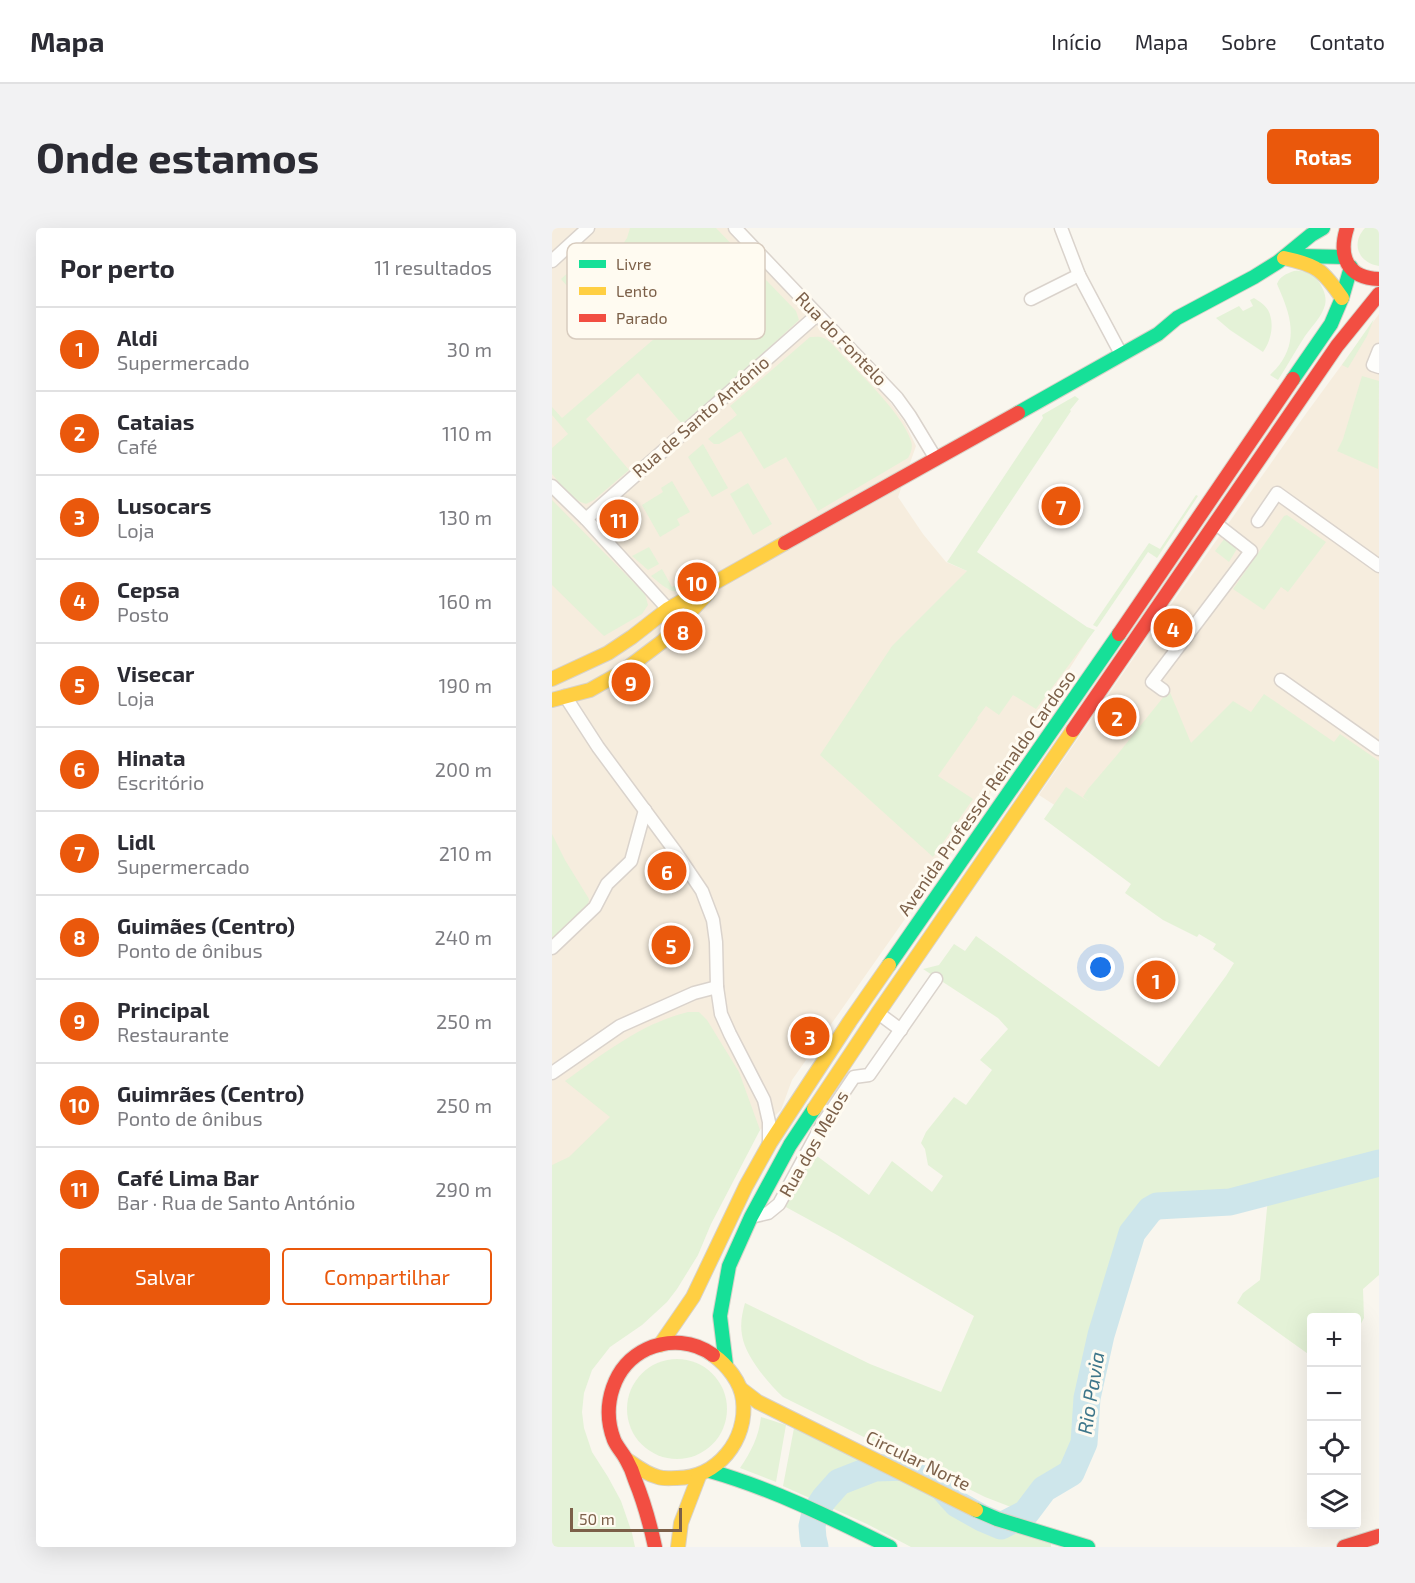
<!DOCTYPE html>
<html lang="pt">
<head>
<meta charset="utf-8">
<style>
	body { margin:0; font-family:"Exo 2",sans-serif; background:#f2f2f3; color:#2b2b33 }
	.controls { position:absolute; right:18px; bottom:18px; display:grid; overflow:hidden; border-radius:6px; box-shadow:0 6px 24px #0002 }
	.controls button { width:54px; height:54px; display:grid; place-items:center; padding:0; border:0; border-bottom:2px solid #e1e1e2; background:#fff; color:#2b2b33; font:30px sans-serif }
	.scale { position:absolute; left:18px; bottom:15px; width:112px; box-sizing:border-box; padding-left:6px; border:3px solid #7c6049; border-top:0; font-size:16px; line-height:21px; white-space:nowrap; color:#7c6049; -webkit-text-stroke:4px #fffbf1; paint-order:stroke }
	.you { position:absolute; left:549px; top:740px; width:21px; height:21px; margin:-15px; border:4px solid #fff; border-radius:50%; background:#1a73e8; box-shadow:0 0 0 9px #1a73e833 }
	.badge { display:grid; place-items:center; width:39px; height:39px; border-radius:50%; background:#ea580c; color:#fff; font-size:20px; font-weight:700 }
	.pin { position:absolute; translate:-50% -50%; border:3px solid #fff; box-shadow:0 2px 6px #0006 }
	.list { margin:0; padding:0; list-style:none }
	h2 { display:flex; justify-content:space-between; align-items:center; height:78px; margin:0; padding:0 24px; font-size:26px }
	h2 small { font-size:20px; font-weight:400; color:#7c7c81 }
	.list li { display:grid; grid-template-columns:39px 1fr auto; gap:18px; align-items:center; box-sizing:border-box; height:84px; padding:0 24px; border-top:2px solid #e1e1e2 }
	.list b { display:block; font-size:22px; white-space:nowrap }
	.list p { margin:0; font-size:20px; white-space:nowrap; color:#7c7c81 }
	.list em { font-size:20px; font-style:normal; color:#7c7c81 }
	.actions { display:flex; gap:12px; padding:18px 24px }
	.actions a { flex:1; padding:14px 0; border:2px solid #ea580c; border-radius:6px; text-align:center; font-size:21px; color:#ea580c }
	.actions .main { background:#ea580c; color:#fff }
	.icon { flex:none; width:33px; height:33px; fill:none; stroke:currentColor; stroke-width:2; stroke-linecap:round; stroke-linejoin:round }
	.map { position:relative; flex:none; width:827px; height:1319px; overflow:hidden; border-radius:6px }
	header { display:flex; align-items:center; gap:36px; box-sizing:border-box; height:84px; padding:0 30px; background:#fff; border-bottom:2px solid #e1e1e2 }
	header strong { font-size:28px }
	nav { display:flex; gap:33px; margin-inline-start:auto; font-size:21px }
	.intro { display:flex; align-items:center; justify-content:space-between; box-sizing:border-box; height:144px; padding:0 36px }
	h1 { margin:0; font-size:42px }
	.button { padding:15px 27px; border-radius:6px; background:#ea580c; color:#fff; font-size:21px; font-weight:700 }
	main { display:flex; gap:36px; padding:0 36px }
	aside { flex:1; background:#fff; border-radius:6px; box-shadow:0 6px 24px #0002 }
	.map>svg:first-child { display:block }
	.residential { fill:#f6edde }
	.green { fill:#e4f2d7 }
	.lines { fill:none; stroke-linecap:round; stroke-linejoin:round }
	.river { stroke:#cee6eb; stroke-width:27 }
	.street-casing { stroke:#dad3cc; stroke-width:15 }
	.fast-casing { stroke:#d8d2c8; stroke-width:16 }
	.slow-casing { stroke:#d8d2c8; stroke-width:16 }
	.jam-casing { stroke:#d8d2c8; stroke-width:16 }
	.street { stroke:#fefefc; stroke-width:12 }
	.fast { stroke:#16e098; stroke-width:14 }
	.slow { stroke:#ffcf43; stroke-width:14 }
	.jam { stroke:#f24e42; stroke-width:14 }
	.labels { text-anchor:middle; stroke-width:6; stroke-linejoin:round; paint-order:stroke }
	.street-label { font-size:18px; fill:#7c6049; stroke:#fffbf1 }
	.water-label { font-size:20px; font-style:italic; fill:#3e768a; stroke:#fffbf1 }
	.key { fill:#fffbf1; stroke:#d8ccbf; stroke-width:1.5 }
	.key-label { font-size:16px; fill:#7c6049 }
</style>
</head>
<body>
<header>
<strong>Mapa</strong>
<nav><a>Início</a><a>Mapa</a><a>Sobre</a><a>Contato</a></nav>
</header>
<div class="intro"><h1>Onde estamos</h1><a class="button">Rotas</a></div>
<main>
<aside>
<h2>Por perto<small>11 resultados</small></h2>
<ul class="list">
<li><span class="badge">1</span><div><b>Aldi</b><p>Supermercado</p></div><em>30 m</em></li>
<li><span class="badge">2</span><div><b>Cataias</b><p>Café</p></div><em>110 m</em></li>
<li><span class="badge">3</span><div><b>Lusocars</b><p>Loja</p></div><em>130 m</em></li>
<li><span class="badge">4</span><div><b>Cepsa</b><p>Posto</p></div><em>160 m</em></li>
<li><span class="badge">5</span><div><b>Visecar</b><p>Loja</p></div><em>190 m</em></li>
<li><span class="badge">6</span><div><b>Hinata</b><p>Escritório</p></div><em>200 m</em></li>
<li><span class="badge">7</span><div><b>Lidl</b><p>Supermercado</p></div><em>210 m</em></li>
<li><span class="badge">8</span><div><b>Guimães (Centro)</b><p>Ponto de ônibus</p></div><em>240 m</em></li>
<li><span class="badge">9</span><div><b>Principal</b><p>Restaurante</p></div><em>250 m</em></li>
<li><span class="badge">10</span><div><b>Guimrães (Centro)</b><p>Ponto de ônibus</p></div><em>250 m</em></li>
<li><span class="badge">11</span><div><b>Café Lima Bar</b><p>Bar · Rua de Santo António</p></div><em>290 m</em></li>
</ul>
<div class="actions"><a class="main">Salvar</a><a>Compartilhar</a></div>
</aside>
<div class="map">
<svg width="827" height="1319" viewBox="0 0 827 1319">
	<rect width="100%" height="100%" fill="#f9f6ee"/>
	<g class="residential">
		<polygon points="0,0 176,0 333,167 353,195 364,218 346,269 371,306 394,334 415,343 535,413 412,607 240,852 229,882 208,902 10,1146 0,1319"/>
		<polygon points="827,86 827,639 541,602 487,567 601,402 753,187"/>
	</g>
	<g class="green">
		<path d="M78,0H164L244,83L247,92L182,152L130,196L86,145L34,191L77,242L42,272L34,276C19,272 10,258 0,246V220L16,206L0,187V179L10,190L109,105L93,86L115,67L71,16L75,10Z"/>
		<path d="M813,0H827V38C807,35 798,16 813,0Z"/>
		<polygon points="26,36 38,36 78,82 54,102 9,51"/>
		<path d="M742,43C752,42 761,45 767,54C772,62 776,71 772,80C768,91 759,99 753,108C744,122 735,138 726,152L718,147C722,143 727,138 730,133C747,107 736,81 725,56C728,48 734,46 742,43Z"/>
		<path d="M702,70C707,73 713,77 716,82C723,95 719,113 711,124L678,102L664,90L687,78L691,83L701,78L698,72Z"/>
		<polygon points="822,91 815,108 796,140 790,137"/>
		<path d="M258,109C263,109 267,108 272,110C280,114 286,123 292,129C311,149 351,187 359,213C361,219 359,225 356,230L266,283L234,229L212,241L189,203L167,216H162L156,211L185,187L178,178L184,173Z"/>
		<polygon points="810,148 827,153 826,241 785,223 791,211"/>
		<polygon points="523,168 527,171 518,182 519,183 425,324 535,399 543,402 484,481 461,467 447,487 434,478 425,490 426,491 386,548 421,571 381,629 268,527 340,418 415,343 395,334 491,190 490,187"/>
		<polygon points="151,216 176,260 160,269 136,229"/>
		<polygon points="120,253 138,284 125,291 128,297 108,309 90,277 111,264 109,260"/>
		<polygon points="196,255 220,296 201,307 178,266"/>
		<polygon points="644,267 646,268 605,330 596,324 545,399 541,397 597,315 608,321"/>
		<polygon points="0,272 93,366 96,377 90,386 52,408 0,357"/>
		<polygon points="735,287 774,314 736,364 729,359 712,382 681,361 732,288"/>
		<polygon points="673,310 686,319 677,334 663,323"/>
		<polygon points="97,319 107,336 96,342 80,328"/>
		<path d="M110,341L120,359L150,342L153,349C124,366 126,371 99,348Z"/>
		<path d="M617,462L639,515L681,473L699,484L712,466L782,514L788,506L827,533V1047L811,1061L812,1090L805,1103L804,1090H760L759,1128L685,1075L691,1065L708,1052L716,970L708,972L677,971L613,973L601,975L584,993L579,1002L545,1104L532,1169L529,1209L527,1218L515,1241L502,1250L489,1257L469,1283L433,1269L231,1169C216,1155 193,1128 190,1107C188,1096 190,1086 193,1075L318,1136L389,1164L422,1088L285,1007L232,978L261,925L317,967L340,933L380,964L391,948L376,937L373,921L369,915L374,904L402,869L414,877L440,842L428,832L456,801L446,790L371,741L387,737L402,716L413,723L424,708L607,839L674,748L682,735L661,721L664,716L647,706L645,709L611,692L573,665L579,656L492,591L514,559L536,573L531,569L536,561L565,527Z"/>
		<polygon points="0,606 13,632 37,671 36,678 0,713"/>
		<path d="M136,784H147L155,792L187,844L208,902L159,996L146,1027L125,1061L115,1074L90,1097L58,1119L40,1142L32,1165L30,1184L32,1200L40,1224L56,1249L69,1273L80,1305L83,1319H0V937L17,929L58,889L13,853C51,826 90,795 136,784Z"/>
		<circle cx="125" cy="1181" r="50"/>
		<path d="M209,1189L234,1197L224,1254L188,1240C199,1224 207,1208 209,1189Z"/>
		<polygon points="242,1200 499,1316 499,1319 359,1319 315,1296 231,1258"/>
	</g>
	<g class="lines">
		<polyline class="river" points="263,1319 261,1310 260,1298 263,1285 272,1271 287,1254 323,1240 357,1239 374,1245 387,1256 405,1276 430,1290 449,1298 474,1285 492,1261 519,1245 532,1215 535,1170 549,1107 580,1005 598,982 605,978 678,974 827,935"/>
		<g class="street-casing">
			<g id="street">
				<polyline points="183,0 345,170 358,188 384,231"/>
				<polyline points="0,33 36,0"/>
				<polyline points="527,47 569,126"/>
				<polyline points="479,71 527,47 509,0"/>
				<polyline points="827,122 821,137 827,139"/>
				<polyline points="0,258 34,291 116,381"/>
				<polyline points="34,291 265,87"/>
				<polyline points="706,293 725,265 827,338"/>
				<polyline points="729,452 827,521"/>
				<polyline points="611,462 600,454 699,323 663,295"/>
				<polyline points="13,468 46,519 123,623 150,663 161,692 164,714 165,759 169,786 178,806 212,872 217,894 217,914"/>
				<polyline points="0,720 43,679 55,656 79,633 93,582"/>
				<polyline points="326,785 349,802"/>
				<polyline points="0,845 68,798 142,765 165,759"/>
				<polyline points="199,989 216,985 227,976 271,895 302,849 317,847 384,751"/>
			</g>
		</g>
		<g class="fast-casing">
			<g id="fast">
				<polyline points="749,28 792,29"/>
				<polyline points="741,151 779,96 790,70 799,39"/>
				<polyline points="466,185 606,106 625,90 702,49 726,34 759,7 771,0"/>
				<polyline points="337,737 567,406"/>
				<polyline points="174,1137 168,1088 177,1038 199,989 238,917 262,881"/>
				<path d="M158,1243C221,1261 279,1290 338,1319"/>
				<polyline points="424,1282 445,1291 536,1319"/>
			</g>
		</g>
		<g class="slow-casing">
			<g id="slow">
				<path d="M732,30C765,37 771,42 790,70"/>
				<polyline points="0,451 56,425 80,409 116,381 233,315"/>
				<polyline points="0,472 38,462 70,444 111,413 156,365"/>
				<polyline points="262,881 326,785 521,502"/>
				<polyline points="108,1117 141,1069 194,958 218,915 298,793 337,737"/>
				<polyline points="189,1161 206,1174 424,1282"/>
				<path d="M74,1231C84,1238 94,1246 106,1249C112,1251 118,1250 125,1250C165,1250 196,1212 191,1172C189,1154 175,1137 161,1127"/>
				<polyline points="126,1319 129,1295 147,1248"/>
			</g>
		</g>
		<g class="jam-casing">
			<g id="jam">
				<path d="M795,0C786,28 795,50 827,51"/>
				<polyline points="233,315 466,185"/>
				<polyline points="567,406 741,151"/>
				<polyline points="521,502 785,118 827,66"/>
				<path d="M103,1319C98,1296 92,1274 83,1252C81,1245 78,1238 74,1231C70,1224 65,1219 62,1212C49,1178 61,1137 95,1121C117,1111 142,1113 161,1127"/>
				<polyline points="792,1319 827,1308"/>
			</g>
		</g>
		<use href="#street" class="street"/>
		<use href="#fast" class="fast"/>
		<use href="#slow" class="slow"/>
		<use href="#jam" class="jam"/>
	</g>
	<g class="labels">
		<g class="street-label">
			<text transform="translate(289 111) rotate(46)" y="6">Rua do Fontelo</text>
			<text transform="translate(149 189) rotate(-41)" y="6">Rua de Santo António</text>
			<text transform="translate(435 565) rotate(-55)" y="6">Avenida Professor Reinaldo Cardoso</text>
			<text transform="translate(262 916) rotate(-60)" y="6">Rua dos Melos</text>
			<text transform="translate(366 1233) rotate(26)" y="6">Circular Norte</text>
		</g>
		<g class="water-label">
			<text transform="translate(539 1165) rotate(-81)" y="7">Rio Pavia</text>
		</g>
	</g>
	<rect x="15" y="15" width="198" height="96" rx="9" class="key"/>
	<rect x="27" y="32" width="27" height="8" fill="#16e098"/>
	<rect x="27" y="59" width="27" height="8" fill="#ffcf43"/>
	<rect x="27" y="86" width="27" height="8" fill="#f24e42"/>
	<g class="key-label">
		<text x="64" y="42">Livre</text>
		<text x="64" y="69">Lento</text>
		<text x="64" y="96">Parado</text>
	</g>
</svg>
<div class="controls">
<button>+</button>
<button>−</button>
<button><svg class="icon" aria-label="locate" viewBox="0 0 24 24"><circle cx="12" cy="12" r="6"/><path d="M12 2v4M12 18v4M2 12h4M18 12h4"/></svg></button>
<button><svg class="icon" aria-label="layers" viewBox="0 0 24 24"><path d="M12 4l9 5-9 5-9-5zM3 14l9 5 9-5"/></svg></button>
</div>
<div class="scale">50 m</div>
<div class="you"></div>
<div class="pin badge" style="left:604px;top:752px">1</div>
<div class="pin badge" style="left:565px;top:489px">2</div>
<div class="pin badge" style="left:258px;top:808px">3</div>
<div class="pin badge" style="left:621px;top:400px">4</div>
<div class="pin badge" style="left:119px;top:717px">5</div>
<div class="pin badge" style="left:115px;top:643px">6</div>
<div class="pin badge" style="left:509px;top:278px">7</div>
<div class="pin badge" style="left:131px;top:403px">8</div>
<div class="pin badge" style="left:79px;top:454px">9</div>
<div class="pin badge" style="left:145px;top:354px">10</div>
<div class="pin badge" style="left:67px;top:291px">11</div>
</div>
</main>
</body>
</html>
